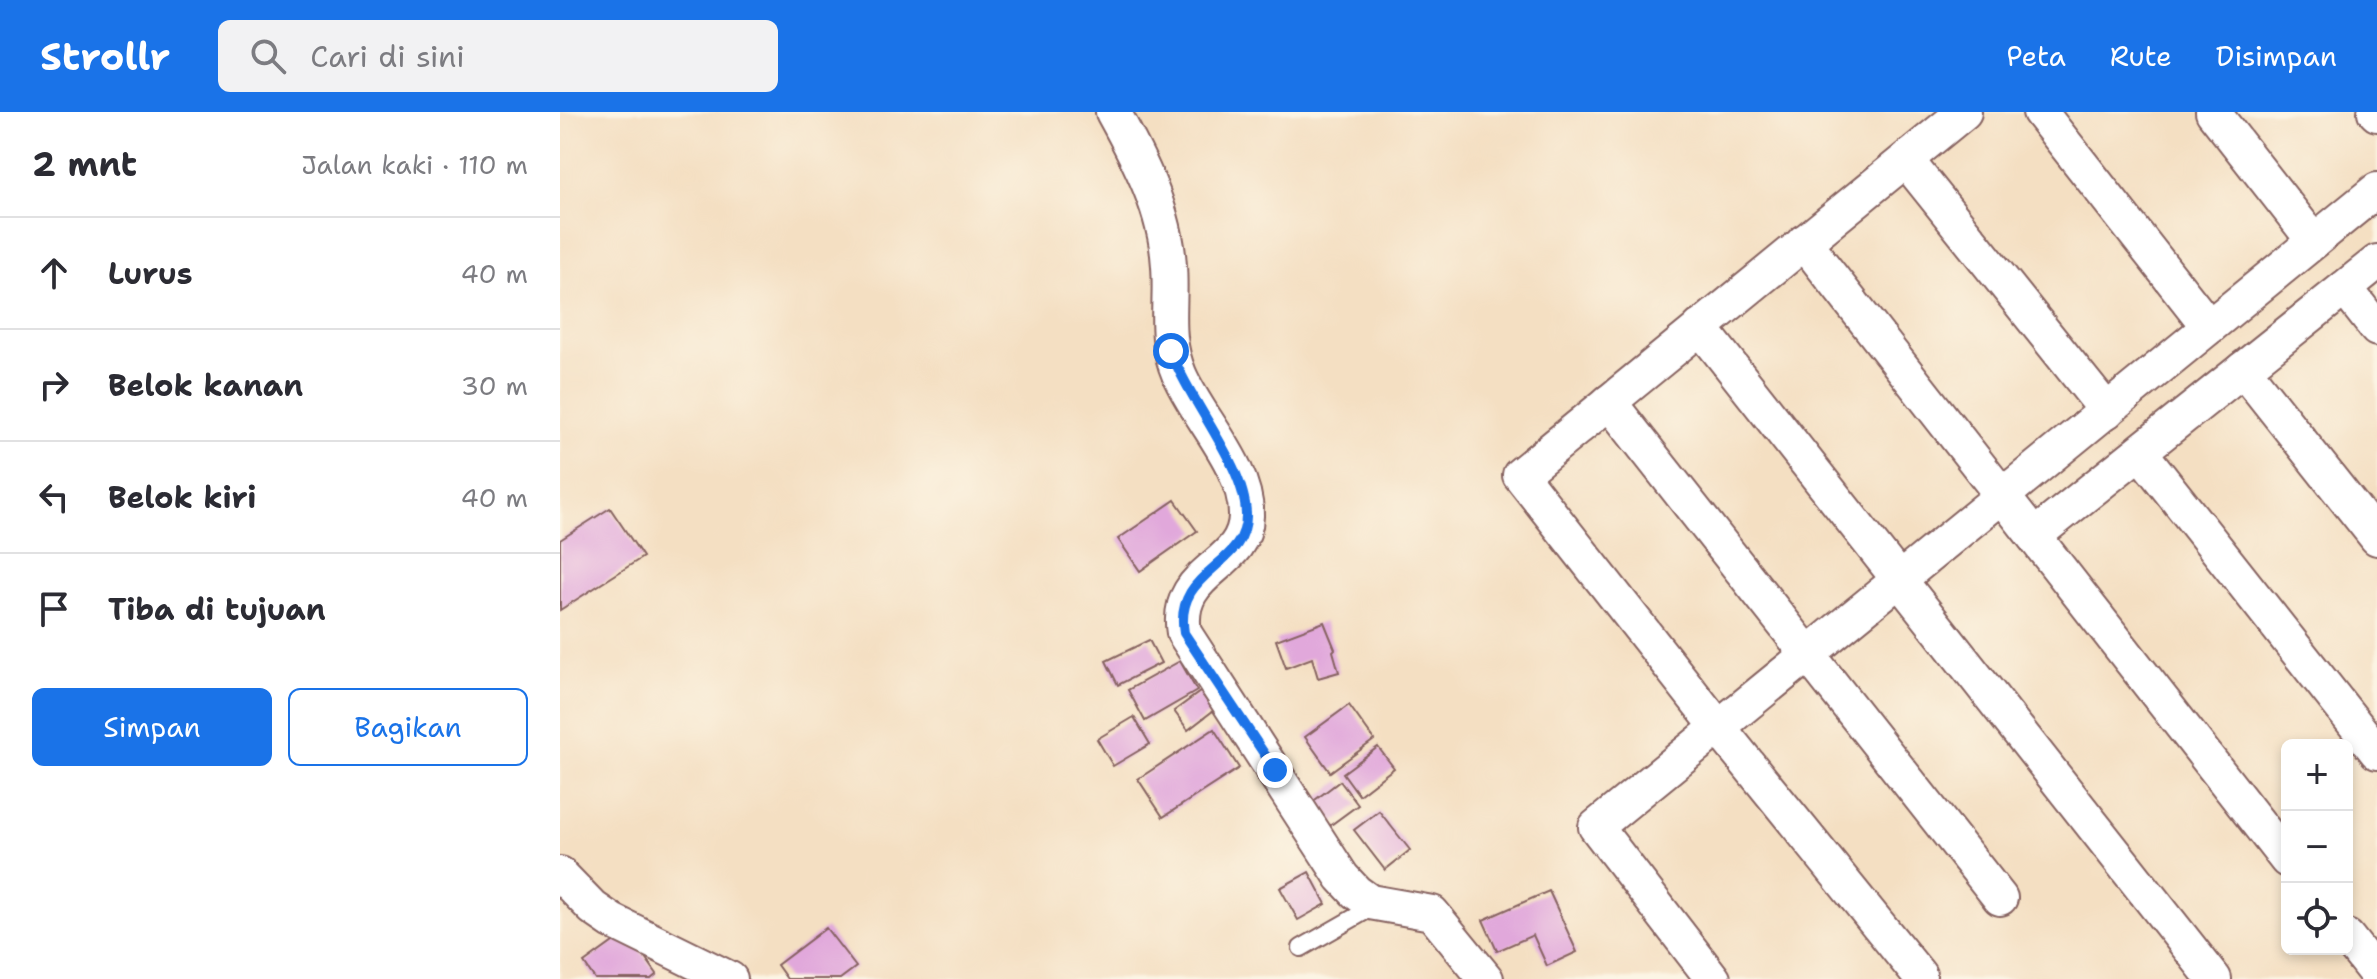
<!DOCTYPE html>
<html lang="id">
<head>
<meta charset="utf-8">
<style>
	body { margin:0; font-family:"Shantell Sans",sans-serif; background:#f2f2f3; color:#2b2b33 }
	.controls { position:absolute; right:24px; bottom:24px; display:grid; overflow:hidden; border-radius:12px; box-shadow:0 4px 12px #0003 }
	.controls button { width:72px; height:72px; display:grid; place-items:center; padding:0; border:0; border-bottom:2px solid #e1e1e2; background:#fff; color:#2b2b33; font:40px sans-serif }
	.stop { position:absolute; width:24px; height:24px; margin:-18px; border:6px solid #1a73e8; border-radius:50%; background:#fff }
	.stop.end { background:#1a73e8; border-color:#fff; box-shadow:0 2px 8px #0008 }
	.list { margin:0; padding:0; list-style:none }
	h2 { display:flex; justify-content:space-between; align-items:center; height:104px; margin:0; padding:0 32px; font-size:34px }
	h2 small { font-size:26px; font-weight:400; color:#7c7c81 }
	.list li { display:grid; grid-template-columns:52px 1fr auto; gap:24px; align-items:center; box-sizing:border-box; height:112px; padding:0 32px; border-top:2px solid #e1e1e2 }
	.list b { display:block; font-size:30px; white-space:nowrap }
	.list em { font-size:26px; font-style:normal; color:#7c7c81 }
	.actions { display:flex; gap:16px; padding:24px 32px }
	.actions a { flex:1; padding:18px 0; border:2px solid #1a73e8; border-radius:12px; text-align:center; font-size:28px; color:#1a73e8 }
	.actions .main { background:#1a73e8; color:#fff }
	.icon { flex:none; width:44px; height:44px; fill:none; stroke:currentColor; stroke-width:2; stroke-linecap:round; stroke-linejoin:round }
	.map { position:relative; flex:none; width:1817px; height:867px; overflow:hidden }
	header { display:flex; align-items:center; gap:48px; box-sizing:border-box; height:112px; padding:0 40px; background:#1a73e8; color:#fff }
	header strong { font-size:38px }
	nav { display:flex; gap:44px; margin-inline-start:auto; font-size:28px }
	.search { width:560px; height:72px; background:#f2f2f3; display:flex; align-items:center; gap:20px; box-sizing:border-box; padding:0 28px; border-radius:12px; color:#7c7c81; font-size:30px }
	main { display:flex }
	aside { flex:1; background:#fff }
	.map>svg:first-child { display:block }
	.building { fill:#e1a8db }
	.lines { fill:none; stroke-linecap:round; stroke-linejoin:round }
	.service-casing { stroke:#866260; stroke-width:20 }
	.minor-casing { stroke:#866260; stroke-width:38 }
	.service { stroke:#fff; stroke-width:16 }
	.minor { stroke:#fff; stroke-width:34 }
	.route { stroke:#1a73e8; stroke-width:10 }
</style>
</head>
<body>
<header>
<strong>Strollr</strong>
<div class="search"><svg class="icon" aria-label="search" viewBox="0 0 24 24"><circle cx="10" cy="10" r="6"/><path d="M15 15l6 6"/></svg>Cari di sini</div>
<nav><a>Peta</a><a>Rute</a><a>Disimpan</a></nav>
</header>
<main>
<aside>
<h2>2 mnt<small>Jalan kaki · 110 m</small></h2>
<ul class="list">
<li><svg class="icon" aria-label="ahead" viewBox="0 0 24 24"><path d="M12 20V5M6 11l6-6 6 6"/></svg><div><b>Lurus</b></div><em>40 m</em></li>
<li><svg class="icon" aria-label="right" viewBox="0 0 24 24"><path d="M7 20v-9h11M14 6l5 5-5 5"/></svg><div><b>Belok kanan</b></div><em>30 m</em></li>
<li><svg class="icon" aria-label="left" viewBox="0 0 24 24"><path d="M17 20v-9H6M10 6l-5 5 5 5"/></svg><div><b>Belok kiri</b></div><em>40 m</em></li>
<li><svg class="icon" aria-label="arrive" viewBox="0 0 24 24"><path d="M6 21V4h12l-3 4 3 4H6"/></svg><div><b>Tiba di tujuan</b></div></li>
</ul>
<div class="actions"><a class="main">Simpan</a><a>Bagikan</a></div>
</aside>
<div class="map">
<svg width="1817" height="867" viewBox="0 0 1817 867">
	<rect width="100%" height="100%" fill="#fcf5e5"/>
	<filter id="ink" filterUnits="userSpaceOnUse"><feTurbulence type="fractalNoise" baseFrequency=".0125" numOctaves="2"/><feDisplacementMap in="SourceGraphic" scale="16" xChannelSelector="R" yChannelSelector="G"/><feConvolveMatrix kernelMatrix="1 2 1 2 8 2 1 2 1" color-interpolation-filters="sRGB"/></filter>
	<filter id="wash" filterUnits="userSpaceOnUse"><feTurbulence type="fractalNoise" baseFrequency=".006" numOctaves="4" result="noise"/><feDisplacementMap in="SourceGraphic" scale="32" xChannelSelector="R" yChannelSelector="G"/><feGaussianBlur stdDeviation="1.8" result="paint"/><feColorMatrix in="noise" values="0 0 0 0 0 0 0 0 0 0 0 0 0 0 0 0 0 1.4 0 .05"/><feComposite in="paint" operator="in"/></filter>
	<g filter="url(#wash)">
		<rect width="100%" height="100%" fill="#f4dfc2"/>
		<g id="blocks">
			<g class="building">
				<polygon points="615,388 637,419 580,459 558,427"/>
				<polygon points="50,396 83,445 0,498 0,428"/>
				<polygon points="764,510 775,537 773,539 779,560 758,566 752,546 726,556 716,528"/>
				<polygon points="589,528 601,551 558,573 546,549"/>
				<polygon points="620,549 637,579 585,609 568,578"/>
				<polygon points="640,580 654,598 628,618 614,599"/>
				<polygon points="789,593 814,628 770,660 745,625"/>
				<polygon points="574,605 590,632 553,654 537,627"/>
				<polygon points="654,617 679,656 603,705 578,667"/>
				<polygon points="818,635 834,656 799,683 783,661"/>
				<polygon points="780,669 798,693 768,715 751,691"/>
				<polygon points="819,699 850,738 825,758 794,718"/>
				<polygon points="749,760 766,792 738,808 720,776"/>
				<polygon points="989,779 1017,840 987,854 973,823 937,839 923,808"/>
				<polygon points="266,816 296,855 280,867 227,867 217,853"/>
				<polygon points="67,820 97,862 91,867 35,867 24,851"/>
			</g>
		</g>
	</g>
	<g filter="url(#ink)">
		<use href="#blocks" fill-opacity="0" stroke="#866260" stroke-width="2"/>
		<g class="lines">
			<g class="service-casing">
				<polyline id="service" points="741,836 818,792"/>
			</g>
			<g class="minor-casing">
				<g id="minor">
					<path d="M553,0C579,47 606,99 609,154C612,193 603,224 619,262C638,307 687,354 686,404C685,457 613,456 624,521L782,765L796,780L810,790L872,801L926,867"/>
					<polyline points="1480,0 1649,215"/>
					<polyline points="1653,0 1754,129"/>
					<polyline points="1815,0 1817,2"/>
					<polyline points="1346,48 1547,299"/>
					<polyline points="1244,130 1727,748"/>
					<polyline points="1785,176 1817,217"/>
					<polyline points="1140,215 1654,867"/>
					<polyline points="1683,257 1817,426"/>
					<polyline points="1049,290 1440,786"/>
					<polyline points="1580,340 1817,640"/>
					<polyline points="1474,424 1817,150"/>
					<polyline points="0,762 33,796 52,809 170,867"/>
					<polyline points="1787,825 1817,863"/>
					<polyline points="1359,863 1158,615 960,363 1404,0"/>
					<polyline points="1153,867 1036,715 1817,78"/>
				</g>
			</g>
			<use href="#service" class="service"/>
			<use href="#minor" class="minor"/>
		</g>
	</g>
	<g class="lines" filter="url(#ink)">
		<path class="route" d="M611,239C629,290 685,353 686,402C688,456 613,456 624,521L715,658"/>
	</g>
</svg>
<div class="controls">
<button>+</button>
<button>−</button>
<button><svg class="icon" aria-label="locate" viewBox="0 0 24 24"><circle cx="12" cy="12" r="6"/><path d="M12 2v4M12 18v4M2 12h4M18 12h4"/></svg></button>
</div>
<div class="stop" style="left:611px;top:239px"></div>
<div class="stop end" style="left:715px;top:658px"></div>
</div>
</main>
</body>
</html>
